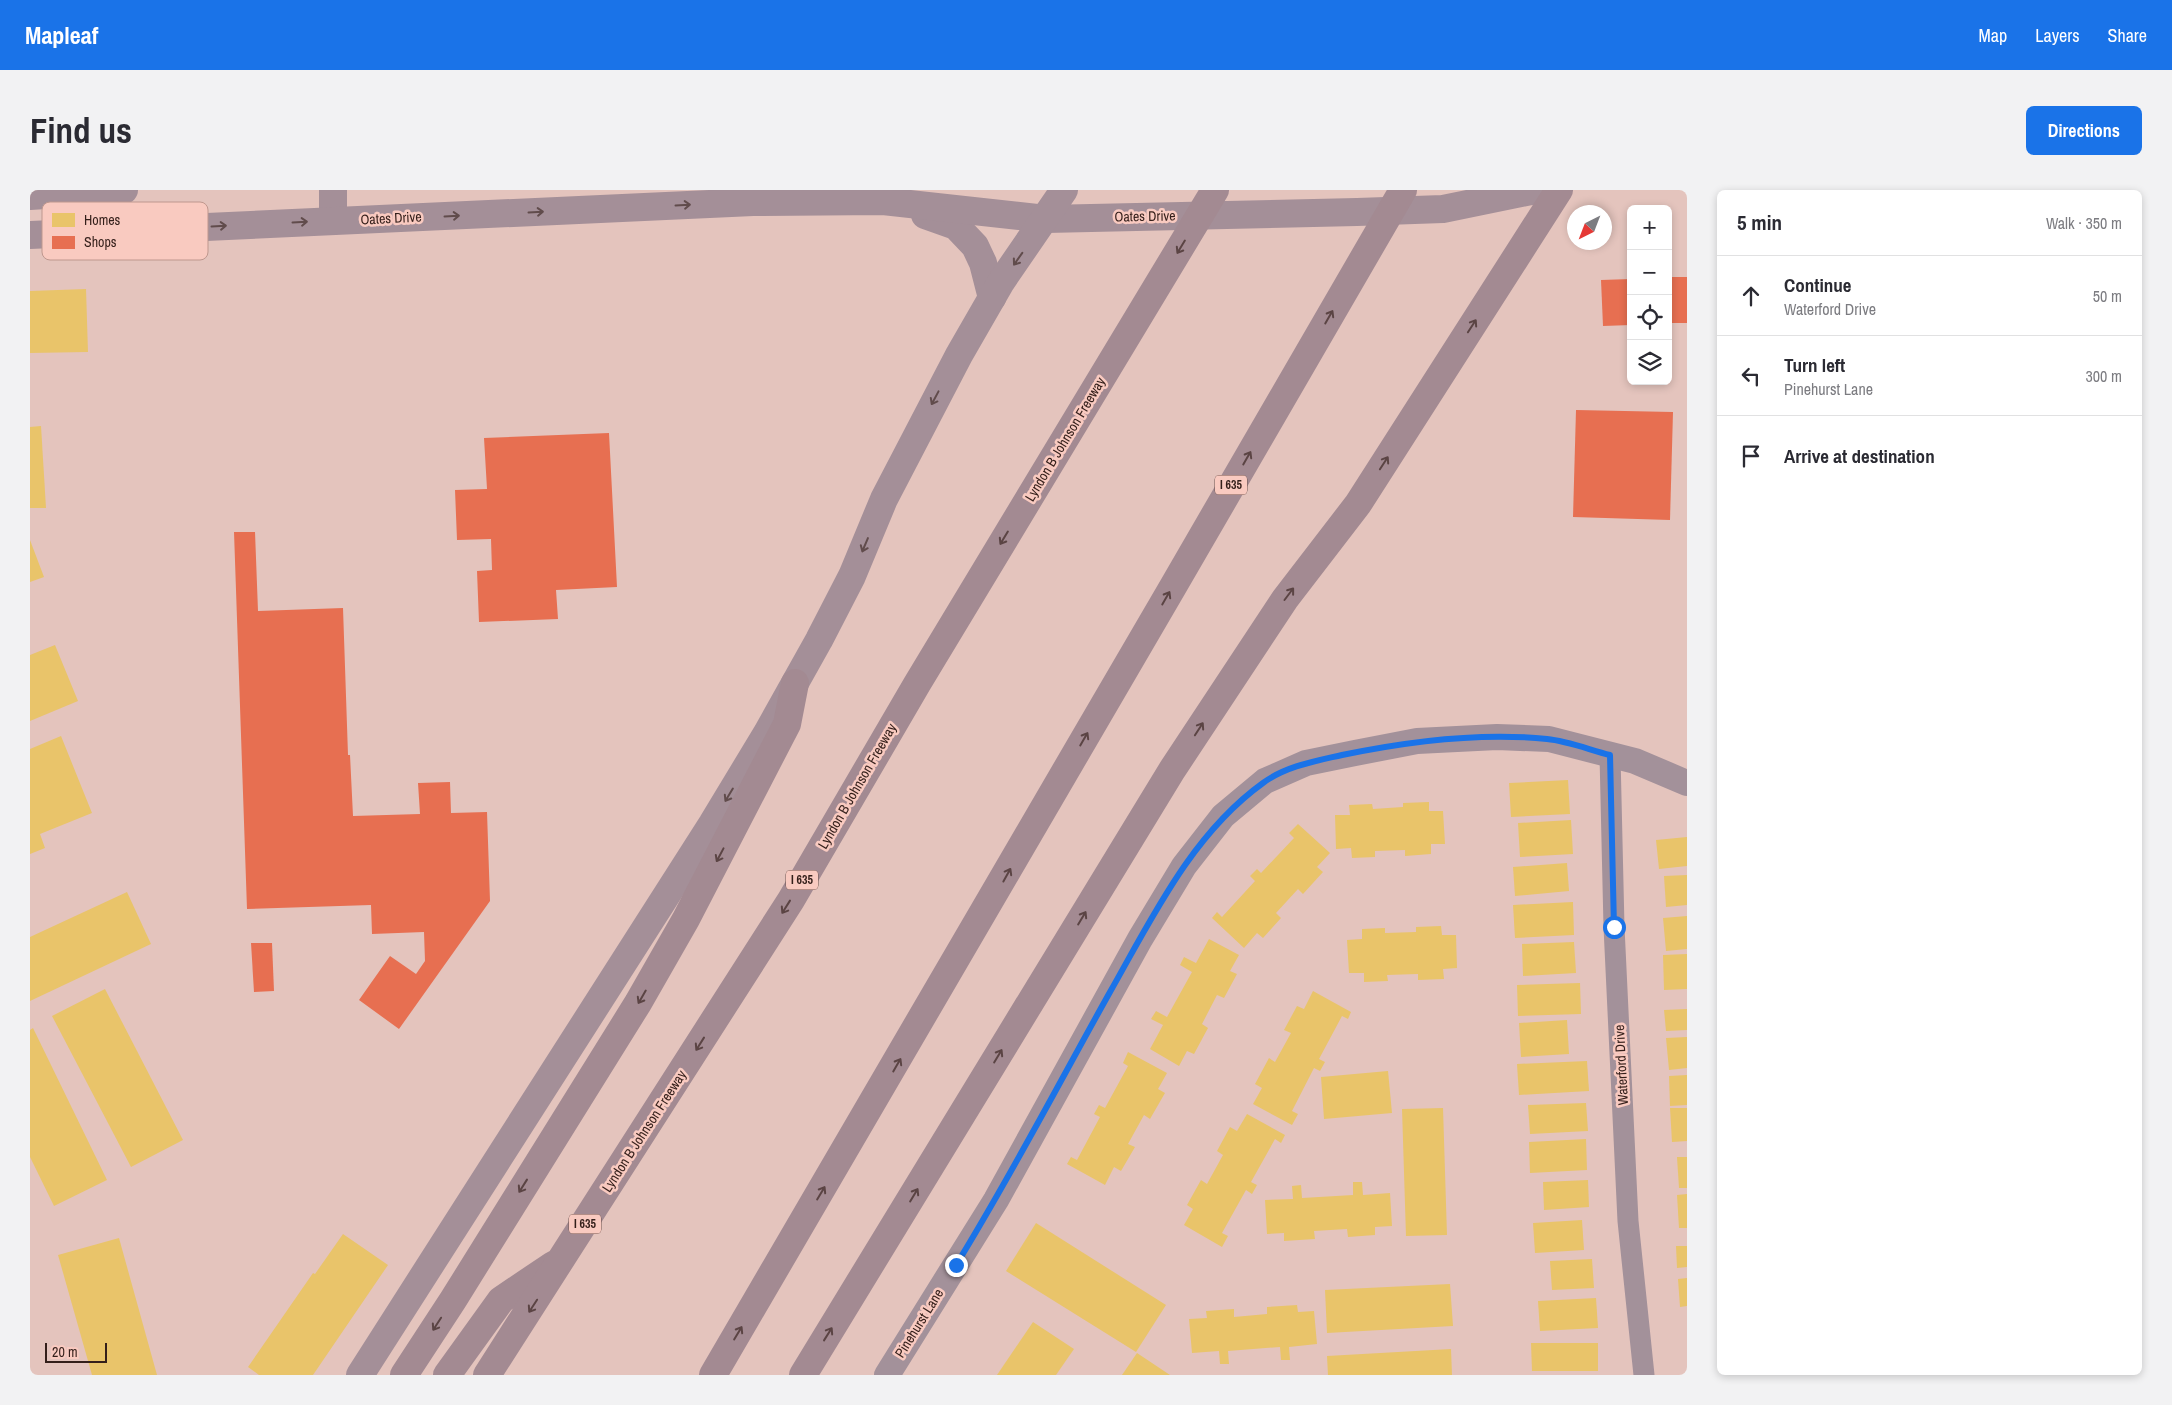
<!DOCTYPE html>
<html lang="en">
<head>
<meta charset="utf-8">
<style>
	body { margin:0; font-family:"Archivo Narrow",sans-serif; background:#f2f2f3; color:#2b2b33 }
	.controls { position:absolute; right:15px; top:15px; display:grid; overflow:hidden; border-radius:8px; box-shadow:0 2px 8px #0003 }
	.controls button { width:45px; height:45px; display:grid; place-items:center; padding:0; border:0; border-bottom:1px solid #e1e1e2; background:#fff; color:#2b2b33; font:25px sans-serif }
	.compass { position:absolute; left:1537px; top:15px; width:45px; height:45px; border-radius:50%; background:#fff; box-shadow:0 2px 8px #0003; rotate:222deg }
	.scale { position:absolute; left:15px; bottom:12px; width:62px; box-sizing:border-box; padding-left:5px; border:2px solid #341f1a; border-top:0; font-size:14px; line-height:18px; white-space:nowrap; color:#341f1a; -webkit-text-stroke:4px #f9cac0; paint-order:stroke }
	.stop { position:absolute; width:15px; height:15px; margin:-11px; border:4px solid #1a73e8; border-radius:50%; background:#fff }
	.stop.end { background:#1a73e8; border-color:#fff; box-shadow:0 1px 5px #0008 }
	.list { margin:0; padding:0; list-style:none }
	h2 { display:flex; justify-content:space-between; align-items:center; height:65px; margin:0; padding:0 20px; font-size:21px }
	h2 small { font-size:16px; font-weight:400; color:#7c7c81 }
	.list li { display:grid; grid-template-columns:32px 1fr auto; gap:15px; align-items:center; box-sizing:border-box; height:80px; padding:0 20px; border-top:1px solid #e1e1e2 }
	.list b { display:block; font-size:19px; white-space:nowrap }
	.list p { margin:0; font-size:16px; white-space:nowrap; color:#7c7c81 }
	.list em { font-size:16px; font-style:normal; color:#7c7c81 }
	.icon { flex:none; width:28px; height:28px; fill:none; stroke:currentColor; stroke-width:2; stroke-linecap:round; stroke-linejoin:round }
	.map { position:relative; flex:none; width:1657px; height:1185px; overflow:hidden; border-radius:8px }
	header { display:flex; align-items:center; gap:30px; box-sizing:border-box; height:70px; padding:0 25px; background:#1a73e8; color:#fff }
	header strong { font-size:24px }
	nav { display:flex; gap:28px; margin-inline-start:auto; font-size:18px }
	.intro { display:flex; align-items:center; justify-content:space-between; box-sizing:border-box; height:120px; padding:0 30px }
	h1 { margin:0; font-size:35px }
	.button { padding:12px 22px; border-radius:8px; background:#1a73e8; color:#fff; font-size:18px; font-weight:700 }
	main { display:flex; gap:30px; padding:0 30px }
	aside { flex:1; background:#fff; border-radius:8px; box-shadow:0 2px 8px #0003 }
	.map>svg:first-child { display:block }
	.homes { fill:#e9c46a }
	.shops { fill:#e76f51 }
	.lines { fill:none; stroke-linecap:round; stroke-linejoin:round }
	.minor { stroke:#a3919a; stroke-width:21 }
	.tertiary { stroke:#a3919a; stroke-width:26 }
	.secondary { stroke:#a48f98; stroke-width:28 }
	.motorway { stroke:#a38a92; stroke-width:28 }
	.oneway { stroke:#614c4c }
	.oneway2 { stroke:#5b4444 }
	.route { stroke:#1a73e8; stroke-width:6 }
	.labels { text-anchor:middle; stroke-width:5; stroke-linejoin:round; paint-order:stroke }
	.shield { fill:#f9cac0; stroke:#6f524c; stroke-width:1 }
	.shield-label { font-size:12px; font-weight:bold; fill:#341f1a }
	.street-label { font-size:14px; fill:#341f1a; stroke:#f9cac0 }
	.key { fill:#f9cac0; stroke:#be978e; stroke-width:1 }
	.key-label { font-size:14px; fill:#341f1a }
</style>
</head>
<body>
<header>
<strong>Mapleaf</strong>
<nav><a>Map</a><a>Layers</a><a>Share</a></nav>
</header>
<div class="intro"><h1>Find us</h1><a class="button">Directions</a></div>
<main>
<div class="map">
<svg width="1657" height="1185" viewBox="0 0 1657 1185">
	<rect width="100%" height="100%" fill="#e4c4bd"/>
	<g class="homes">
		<polygon points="56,99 58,162 0,163 0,101"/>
		<polygon points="11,236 16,318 0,318 0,237"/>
		<polygon points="0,350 14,387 0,392"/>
		<polygon points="25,455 48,511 0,531 0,465"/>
		<polygon points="31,546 62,623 10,644 15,658 0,664 0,559"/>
		<polygon points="1538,590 1540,624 1481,627 1479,593"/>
		<polygon points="1399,612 1399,621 1413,621 1415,654 1401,654 1401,664 1375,666 1375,660 1345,661 1345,667 1322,668 1321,658 1306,659 1305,625 1320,625 1319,615 1342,614 1343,619 1373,617 1373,613"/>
		<polygon points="1541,630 1543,664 1490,667 1488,633"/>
		<polygon points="1268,634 1300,663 1287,677 1293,682 1273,704 1268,699 1246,723 1251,728 1233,748 1227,743 1214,758 1182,728 1187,722 1192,727 1225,691 1220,686 1227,679 1231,683 1264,648 1259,643"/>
		<polygon points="1657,647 1657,676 1629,679 1626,650"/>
		<polygon points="1537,673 1539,701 1485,706 1483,677"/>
		<polygon points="1657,685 1657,715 1636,717 1634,686"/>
		<polygon points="97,702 121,754 0,811 0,747"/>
		<polygon points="1543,712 1544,745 1485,748 1483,715"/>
		<polygon points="1657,726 1657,759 1636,761 1633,728"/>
		<polygon points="1411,736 1412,745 1426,745 1427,778 1413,779 1414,789 1388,790 1388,784 1357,785 1358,791 1334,792 1334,783 1319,783 1317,750 1332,749 1332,739 1355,738 1355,743 1386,742 1386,737"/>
		<polygon points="1179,749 1209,765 1200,781 1207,784 1194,808 1187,805 1172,834 1178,838 1164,864 1157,861 1149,876 1120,859 1133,835 1121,829 1126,821 1137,827 1162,782 1150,775 1154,767 1166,773"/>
		<polygon points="1544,752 1546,783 1493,786 1492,754"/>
		<polygon points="1657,764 1657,799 1634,800 1633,765"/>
		<polygon points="1550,793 1551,824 1488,826 1487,795"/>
		<polygon points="75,799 153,950 101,977 22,826"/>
		<polygon points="1283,801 1321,822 1318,829 1312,826 1289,869 1295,872 1290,881 1284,878 1262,921 1268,924 1262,935 1223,914 1232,898 1225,894 1239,868 1245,872 1261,843 1254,840 1267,816 1274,819"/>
		<polygon points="1657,819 1657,840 1636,841 1634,820"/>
		<polygon points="1537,830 1539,864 1491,867 1489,833"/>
		<polygon points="3,838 77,990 24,1016 0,967 0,840"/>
		<polygon points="1657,847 1657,878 1639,880 1636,848"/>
		<polygon points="1098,862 1137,883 1128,899 1135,903 1120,929 1114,925 1098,954 1105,957 1091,981 1084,977 1075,995 1037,974 1041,967 1047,970 1070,927 1064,924 1069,915 1075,918 1098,876 1093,873"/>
		<polygon points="1557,871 1559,901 1489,905 1487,874"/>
		<polygon points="1358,881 1362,923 1294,929 1291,887"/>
		<polygon points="1657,885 1657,915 1640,916 1639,886"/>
		<polygon points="1556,913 1558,941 1500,944 1498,915"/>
		<polygon points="1413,918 1417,1045 1376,1046 1372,919"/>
		<polygon points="1640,918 1657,918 1657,951 1642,952"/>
		<polygon points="1217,924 1255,945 1251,953 1245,949 1221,992 1227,995 1222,1004 1216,1000 1192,1043 1198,1046 1192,1057 1154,1035 1163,1019 1157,1015 1171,990 1177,994 1193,965 1187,961 1200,937 1207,941"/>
		<polygon points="1556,949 1557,980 1500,983 1499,952"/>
		<polygon points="1647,967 1657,967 1657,998 1649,998"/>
		<polygon points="1558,990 1559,1017 1514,1020 1513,992"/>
		<polygon points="1323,992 1332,992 1333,1005 1360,1003 1362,1036 1345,1037 1345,1045 1318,1047 1317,1039 1284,1041 1285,1049 1254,1051 1254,1043 1237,1044 1235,1010 1263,1009 1262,996 1271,995 1272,1008 1323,1005"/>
		<polygon points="1657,1004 1657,1038 1649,1038 1647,1005"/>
		<polygon points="1552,1030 1554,1060 1505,1063 1503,1033"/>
		<polygon points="1006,1033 1136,1115 1106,1162 976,1081"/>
		<polygon points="313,1044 358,1075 283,1185 229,1185 218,1177 283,1083 285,1084"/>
		<polygon points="89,1048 127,1185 62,1185 28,1065"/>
		<polygon points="1646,1056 1657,1056 1657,1077 1647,1078"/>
		<polygon points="1562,1069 1564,1098 1522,1100 1520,1071"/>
		<polygon points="1657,1088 1657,1116 1650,1117 1648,1089"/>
		<polygon points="1420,1094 1423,1136 1297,1143 1295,1100"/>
		<polygon points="1566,1108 1568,1138 1510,1141 1508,1111"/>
		<polygon points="1267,1115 1268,1122 1284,1121 1287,1154 1259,1157 1260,1170 1251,1170 1250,1157 1198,1161 1199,1174 1190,1174 1189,1161 1162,1163 1159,1129 1177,1128 1176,1121 1204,1119 1204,1127 1237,1124 1237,1117"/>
		<polygon points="1003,1132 1044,1159 1026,1185 967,1185"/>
		<polygon points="1501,1153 1568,1153 1568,1181 1502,1181"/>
		<polygon points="1421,1159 1422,1185 1298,1185 1297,1166"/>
		<polygon points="1107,1163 1140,1185 1092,1185"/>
	</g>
	<g class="shops">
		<rect x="1638" y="87" width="19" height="46"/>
		<polygon points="1601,89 1601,135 1573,136 1571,90"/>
		<polygon points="1546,220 1643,222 1640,330 1543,327"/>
		<polygon points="579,243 587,397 526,400 528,429 449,432 447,381 462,380 461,349 427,350 425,300 457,299 454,248"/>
		<polygon points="204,342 225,342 228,421 313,418 318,565 320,565 323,626 390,624 388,593 420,592 421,623 457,622 460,711 369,839 329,810 360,766 386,784 395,771 394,742 342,744 341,715 217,719"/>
		<polygon points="221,753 242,753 244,801 224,802"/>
	</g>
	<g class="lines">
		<polyline class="minor" points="1580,565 1584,737 1598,1031 1614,1185"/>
		<polyline class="tertiary" points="857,1185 966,1010 1110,749 1154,676 1193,626 1235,591 1276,573 1325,563 1387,551 1467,547 1519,549 1605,571 1657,593"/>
		<g class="secondary">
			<polyline points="303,0 303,31"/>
			<polyline points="0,6 94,0"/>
			<polyline points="895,25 926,36 945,56 953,73 962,108"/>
			<polyline points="0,45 723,12 853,11 1016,29 1327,22 1413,19 1506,0"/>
			<polyline points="330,1185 682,634 737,543 789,450 822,386 854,309 929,165 971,92 1034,0"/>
		</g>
		<g class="motorway">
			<polyline points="374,1185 423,1110 608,813 656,729 757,534 765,493"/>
			<polyline points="417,1185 471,1110 523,1075"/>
			<polyline points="457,1185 761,710 887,494 1185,0"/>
			<path d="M683,1185C916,792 1143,395 1373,0"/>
			<polyline points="773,1185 1142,580 1255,409 1328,314 1529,0"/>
		</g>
	</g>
	<defs><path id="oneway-shaft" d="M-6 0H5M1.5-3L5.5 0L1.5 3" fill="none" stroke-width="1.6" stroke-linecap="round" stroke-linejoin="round" transform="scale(1.25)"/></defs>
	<g class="oneway">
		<use href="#oneway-shaft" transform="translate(653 15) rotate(-3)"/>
		<use href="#oneway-shaft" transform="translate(506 22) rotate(-3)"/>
		<use href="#oneway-shaft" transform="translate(422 26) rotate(-3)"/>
		<use href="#oneway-shaft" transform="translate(270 32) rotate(-3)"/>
		<use href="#oneway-shaft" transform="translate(189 36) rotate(-3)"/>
		<use href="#oneway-shaft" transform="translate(988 69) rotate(125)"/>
		<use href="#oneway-shaft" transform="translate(905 208) rotate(118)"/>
		<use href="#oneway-shaft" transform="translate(835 355) rotate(113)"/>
		<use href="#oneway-shaft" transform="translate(699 605) rotate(121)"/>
	</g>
	<g class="oneway2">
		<use href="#oneway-shaft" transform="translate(1151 57) rotate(121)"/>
		<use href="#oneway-shaft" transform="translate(1299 127) rotate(-60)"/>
		<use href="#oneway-shaft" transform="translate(1442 136) rotate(-57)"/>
		<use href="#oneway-shaft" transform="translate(1217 268) rotate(-60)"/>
		<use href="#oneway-shaft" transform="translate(1354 273) rotate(-57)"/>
		<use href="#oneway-shaft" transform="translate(974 348) rotate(121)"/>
		<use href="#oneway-shaft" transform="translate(1259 404) rotate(-53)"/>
		<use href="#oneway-shaft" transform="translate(1136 408) rotate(-60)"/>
		<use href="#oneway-shaft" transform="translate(1169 539) rotate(-57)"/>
		<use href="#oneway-shaft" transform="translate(1054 549) rotate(-60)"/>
		<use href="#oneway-shaft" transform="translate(690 665) rotate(118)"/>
		<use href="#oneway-shaft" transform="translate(977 685) rotate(-61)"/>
		<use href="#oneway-shaft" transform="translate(756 717) rotate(122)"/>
		<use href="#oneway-shaft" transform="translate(1052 728) rotate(-59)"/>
		<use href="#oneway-shaft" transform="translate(612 807) rotate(120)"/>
		<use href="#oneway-shaft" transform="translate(670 854) rotate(122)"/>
		<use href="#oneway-shaft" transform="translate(968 866) rotate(-59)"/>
		<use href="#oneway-shaft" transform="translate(867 875) rotate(-60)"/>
		<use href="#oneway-shaft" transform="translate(493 996) rotate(122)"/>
		<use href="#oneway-shaft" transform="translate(791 1003) rotate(-59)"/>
		<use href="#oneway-shaft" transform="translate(884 1005) rotate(-59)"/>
		<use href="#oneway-shaft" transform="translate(503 1116) rotate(123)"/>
		<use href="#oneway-shaft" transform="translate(407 1134) rotate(123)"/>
		<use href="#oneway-shaft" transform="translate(708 1143) rotate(-59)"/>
		<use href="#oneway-shaft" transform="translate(798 1144) rotate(-58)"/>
	</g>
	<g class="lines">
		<path class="route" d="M926,1075C981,986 1029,893 1080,802C1122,728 1162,644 1233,593C1256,576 1286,571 1312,565C1379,551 1449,542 1517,549C1538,551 1560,560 1580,565L1584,737"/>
	</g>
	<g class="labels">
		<g class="shield">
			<rect x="1185" y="285.5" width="32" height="19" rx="4"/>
			<rect x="756" y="680.5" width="32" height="19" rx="4"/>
			<rect x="539" y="1024.5" width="32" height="19" rx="4"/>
		</g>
		<g class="shield-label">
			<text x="1201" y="299">I 635</text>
			<text x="772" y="694">I 635</text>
			<text x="555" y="1038">I 635</text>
		</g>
		<g class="street-label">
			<text transform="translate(1115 26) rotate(-1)" y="5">Oates Drive</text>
			<text transform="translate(361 28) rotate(-3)" y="5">Oates Drive</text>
			<text transform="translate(1035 249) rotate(-59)" y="5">Lyndon B Johnson Freeway</text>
			<text transform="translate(827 596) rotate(-60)" y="5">Lyndon B Johnson Freeway</text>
			<text transform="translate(1591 875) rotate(-93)" y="5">Waterford Drive</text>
			<text transform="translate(614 941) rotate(-57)" y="5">Lyndon B Johnson Freeway</text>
			<text transform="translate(889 1133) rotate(-58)" y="5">Pinehurst Lane</text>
		</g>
	</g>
	<rect x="12" y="12" width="166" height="58" rx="8" class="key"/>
	<rect x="22" y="23" width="23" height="14" fill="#e9c46a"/>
	<rect x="22" y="46" width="23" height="13" fill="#e76f51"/>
	<g class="key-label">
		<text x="54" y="35">Homes</text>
		<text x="54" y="57">Shops</text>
	</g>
</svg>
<div class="controls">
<button>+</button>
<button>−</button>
<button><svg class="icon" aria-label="locate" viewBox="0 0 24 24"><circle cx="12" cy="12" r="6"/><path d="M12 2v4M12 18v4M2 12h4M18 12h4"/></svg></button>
<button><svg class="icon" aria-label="layers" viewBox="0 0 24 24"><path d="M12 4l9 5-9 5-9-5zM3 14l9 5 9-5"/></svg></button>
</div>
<svg class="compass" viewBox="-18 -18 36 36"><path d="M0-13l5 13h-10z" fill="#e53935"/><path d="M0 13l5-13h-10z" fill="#7c7c81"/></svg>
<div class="scale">20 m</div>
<div class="stop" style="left:1584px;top:737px"></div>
<div class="stop end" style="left:926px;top:1075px"></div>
</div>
<aside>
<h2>5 min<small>Walk · 350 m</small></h2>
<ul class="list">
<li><svg class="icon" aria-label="ahead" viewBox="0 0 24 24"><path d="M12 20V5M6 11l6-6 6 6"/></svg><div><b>Continue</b><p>Waterford Drive</p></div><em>50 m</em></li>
<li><svg class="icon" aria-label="left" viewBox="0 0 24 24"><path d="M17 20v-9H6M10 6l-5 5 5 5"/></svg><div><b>Turn left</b><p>Pinehurst Lane</p></div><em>300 m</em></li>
<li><svg class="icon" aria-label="arrive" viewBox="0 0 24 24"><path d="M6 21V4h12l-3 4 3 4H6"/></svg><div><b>Arrive at destination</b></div></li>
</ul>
</aside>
</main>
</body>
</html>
